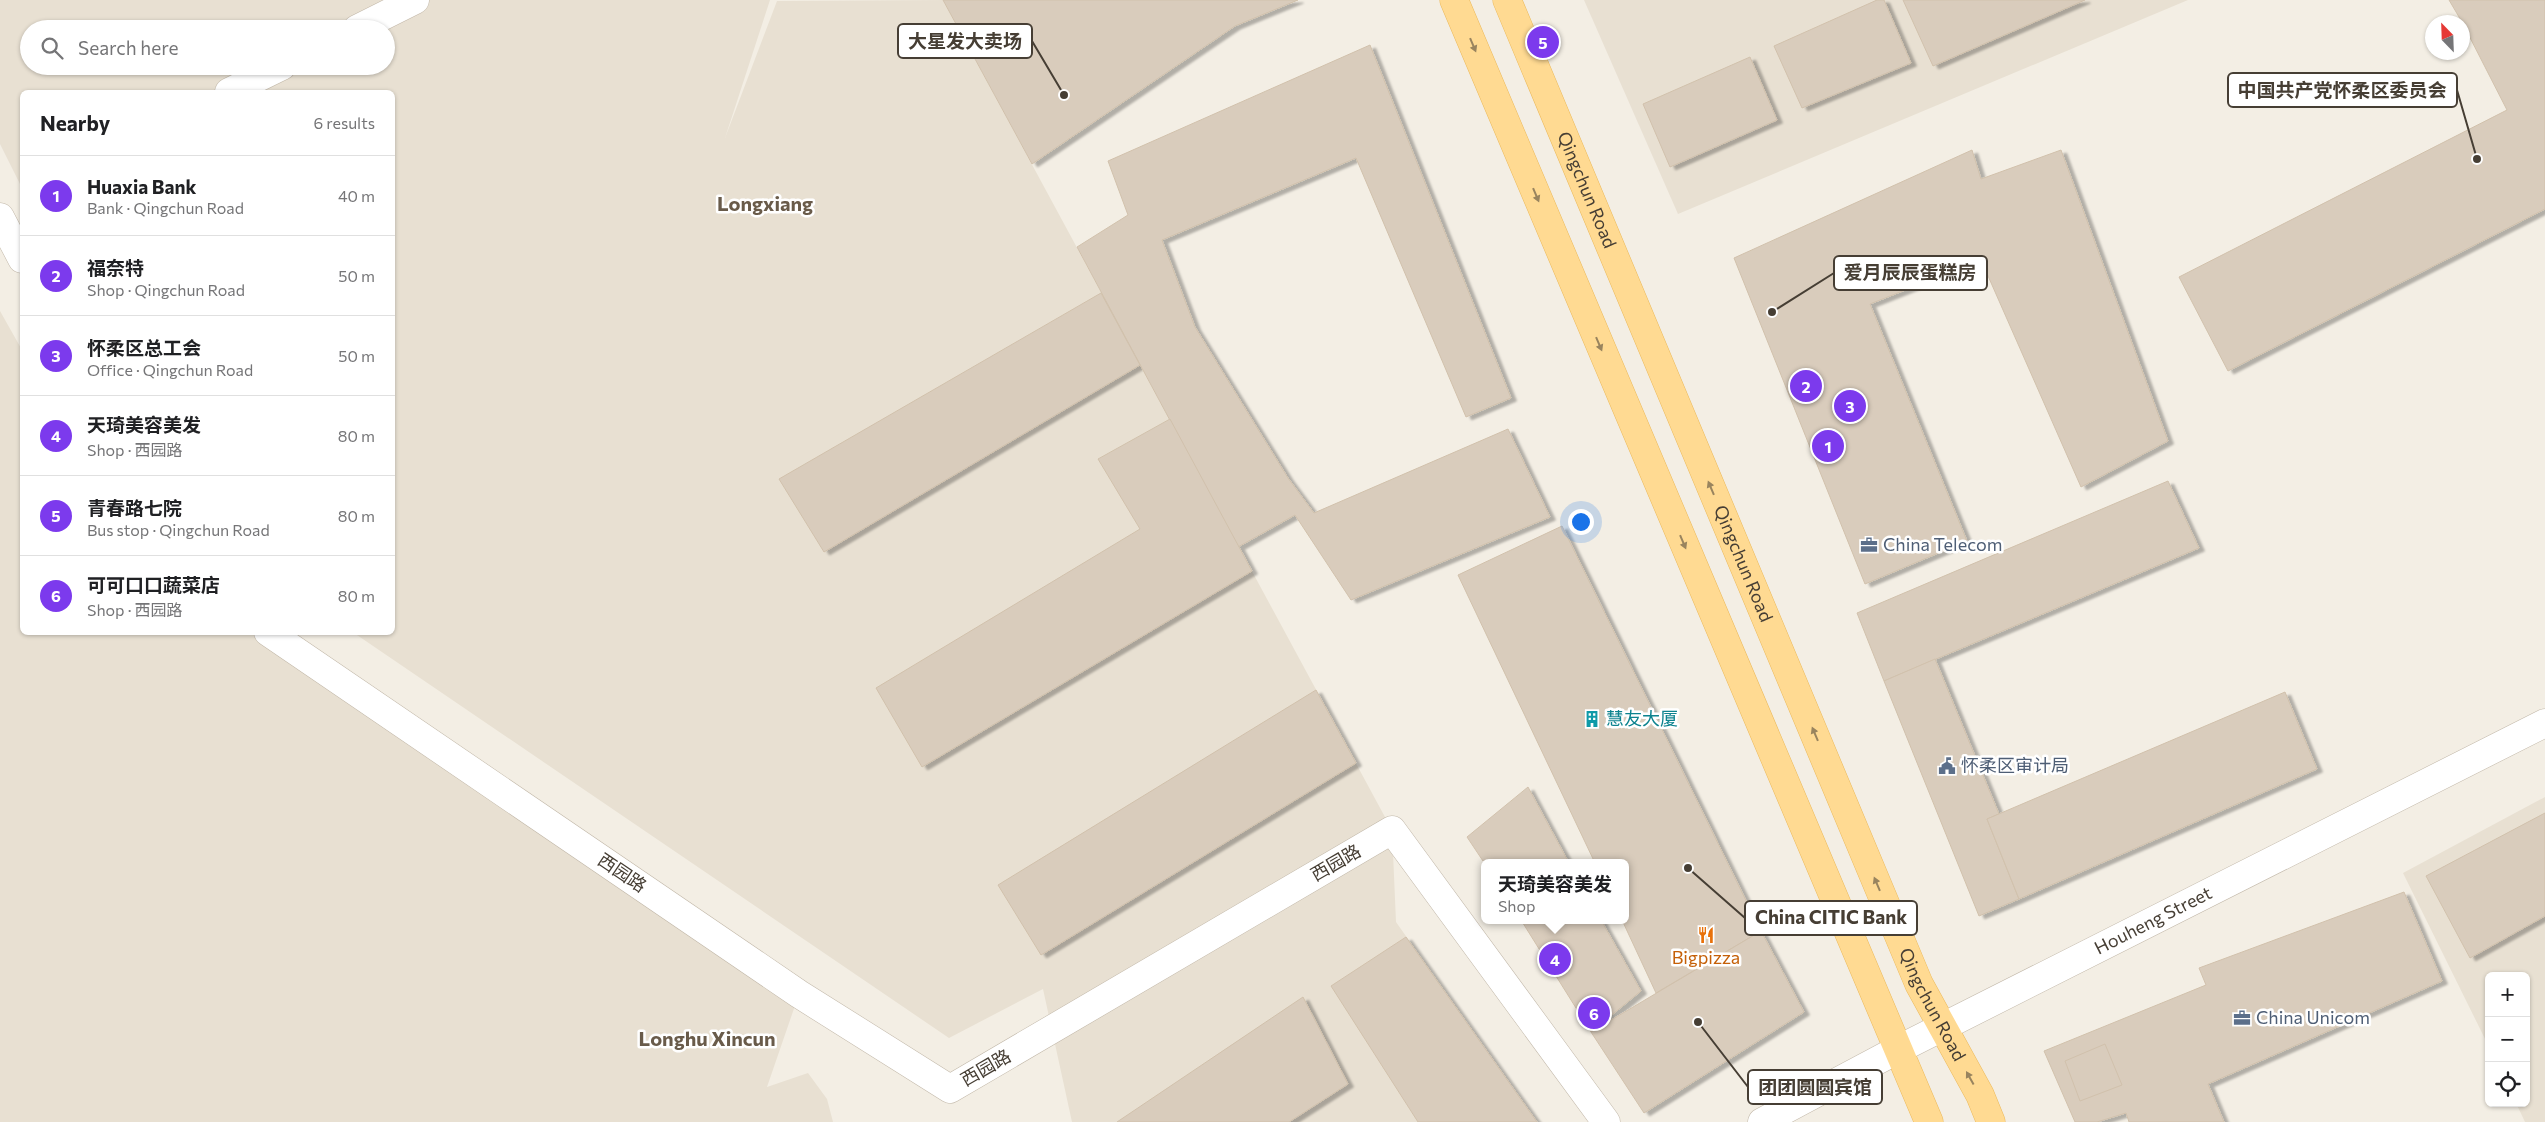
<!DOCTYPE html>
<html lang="en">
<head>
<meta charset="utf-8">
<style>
	body { margin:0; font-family:Commissioner,"Noto Sans SC",sans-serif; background:#f6f6f6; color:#202124 }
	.controls { position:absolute; right:15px; bottom:15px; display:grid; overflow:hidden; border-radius:8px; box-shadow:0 1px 4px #0004 }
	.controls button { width:45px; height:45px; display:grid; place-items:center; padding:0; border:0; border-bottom:1px solid #e0e0e0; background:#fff; color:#202124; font:25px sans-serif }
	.compass { position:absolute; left:2425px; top:15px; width:45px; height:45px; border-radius:50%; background:#fff; box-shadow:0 1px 4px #0004; rotate:337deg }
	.you { position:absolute; left:1580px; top:521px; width:18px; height:18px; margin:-12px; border:4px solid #fff; border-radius:50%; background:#1a73e8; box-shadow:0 0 0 8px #1a73e833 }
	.badge { display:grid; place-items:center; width:32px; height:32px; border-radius:50%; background:#7c3aed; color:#fff; font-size:16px; font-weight:700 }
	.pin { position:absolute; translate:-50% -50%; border:2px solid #fff; box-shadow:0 1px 5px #0006 }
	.popup { position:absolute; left:1481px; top:859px; width:148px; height:65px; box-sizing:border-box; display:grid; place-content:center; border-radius:8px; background:#fff; filter:drop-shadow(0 1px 4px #0005); font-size:16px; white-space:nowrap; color:#757577 }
	.popup b { font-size:19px; color:#202124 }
	.popup::after { content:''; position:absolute; left:50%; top:100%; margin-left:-10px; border:10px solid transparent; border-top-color:#fff }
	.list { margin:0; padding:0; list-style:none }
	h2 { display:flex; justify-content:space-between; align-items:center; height:65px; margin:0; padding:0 20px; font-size:21px }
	h2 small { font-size:16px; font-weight:400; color:#757577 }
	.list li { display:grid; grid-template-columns:32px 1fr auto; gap:15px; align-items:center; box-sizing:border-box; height:80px; padding:0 20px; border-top:1px solid #e0e0e0 }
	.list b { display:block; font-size:19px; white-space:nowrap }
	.list p { margin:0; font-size:16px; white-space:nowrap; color:#757577 }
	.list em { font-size:16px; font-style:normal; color:#757577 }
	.icon { flex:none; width:28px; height:28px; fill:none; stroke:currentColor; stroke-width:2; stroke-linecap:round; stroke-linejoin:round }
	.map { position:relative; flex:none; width:2545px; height:1122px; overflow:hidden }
	.search { position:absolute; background:#fff; box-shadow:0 1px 4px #0004; left:20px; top:20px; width:375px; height:55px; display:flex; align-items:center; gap:12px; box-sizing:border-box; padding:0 18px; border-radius:28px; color:#757577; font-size:19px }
	.panel { position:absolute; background:#fff; box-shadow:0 1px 4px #0004; left:20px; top:90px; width:375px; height:545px; border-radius:8px }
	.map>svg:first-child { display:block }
	.residential { fill:#e8e0d2; fill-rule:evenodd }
	.building { fill:#d9ccbc; stroke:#d1c1ac; filter:url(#shadow) }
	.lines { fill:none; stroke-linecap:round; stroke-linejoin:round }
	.minor-casing { stroke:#c2b8a9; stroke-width:29 }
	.major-casing { stroke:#ebb95b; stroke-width:29 }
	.minor { stroke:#fff; stroke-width:28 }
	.major { stroke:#ffda92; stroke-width:28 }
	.oneway { fill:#99845e }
	.labels { text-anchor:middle; stroke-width:5; stroke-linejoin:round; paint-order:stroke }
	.street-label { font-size:18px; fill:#463e34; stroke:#fff }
	.service-label { font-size:18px; fill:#4e5e75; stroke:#fff; text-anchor:start }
	.culture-label { font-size:18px; fill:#0d838f; stroke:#fff; text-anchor:start }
	.food-label { font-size:18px; fill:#c56008; stroke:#fff }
	.quarter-label { font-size:20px; font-weight:bold; fill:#695b4a; stroke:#fff }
	.leader { fill:none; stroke:#463e34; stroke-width:2 }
	.callout-dot { fill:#463e34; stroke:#fff; stroke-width:2 }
	.callout { fill:#fff; stroke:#463e34; stroke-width:2 }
	.callout-label { font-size:19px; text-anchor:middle; font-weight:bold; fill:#463e34 }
</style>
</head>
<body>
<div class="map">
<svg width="2545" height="1122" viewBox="0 0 2545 1122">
	<defs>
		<filter id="shadow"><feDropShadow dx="5.5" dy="3" stdDeviation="1" flood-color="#0004"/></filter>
	</defs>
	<rect width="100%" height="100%" fill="#f3eee4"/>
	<g class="residential">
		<path d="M0,0H770L725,138L777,1L943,0L1392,830L1396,922L1537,1122H1072L1043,989L949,1038L354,633L392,632V92H22V188L0,144ZM29,29H386V66H29Z"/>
		<polygon points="1584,0 2188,0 1678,214"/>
		<polygon points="0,311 22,350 22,632 268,633 799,994 767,1087 808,1073 827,1099 833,1122 0,1122"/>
		<polygon points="2545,797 2545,1122 2525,1122 2516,1103 2526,1103 2526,976 2489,976 2489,1047 2403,873"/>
	</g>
	<g class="building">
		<polygon points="943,0 1298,0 1235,26 1032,164"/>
		<polygon points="1877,0 1884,0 1911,63 1802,108 1774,46"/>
		<polygon points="1903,0 2085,0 1933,66"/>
		<polygon points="2449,0 2545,0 2545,209 2228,371 2179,277 2507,110 2462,22"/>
		<polygon points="1370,45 1511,398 1466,417 1356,158 1162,240 1195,327 1288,478 1314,513 1508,429 1550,517 1351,600 1295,515 1238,547 1077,247 1128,215 1108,161"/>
		<polygon points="1750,57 1777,120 1670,167 1643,104"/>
		<polygon points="1972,150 1981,179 2061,150 2168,441 2081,487 1981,260 1870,304 1967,541 1865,584 1734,258"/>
		<polygon points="1101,293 1140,365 824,552 779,479"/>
		<polygon points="1170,419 1252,571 922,767 876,688 1140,529 1098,459"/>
		<polygon points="2168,481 2199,548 1884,681 1857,613"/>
		<polygon points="1562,526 1761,931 1656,993 1622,920 1625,920 1625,863 1595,863 1458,575"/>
		<polygon points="1935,659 1999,814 1987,819 2019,899 1979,916 1884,681"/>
		<polygon points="1316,690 1356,763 1041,955 998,885"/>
		<polygon points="2285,692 2317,769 2019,899 1987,819"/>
		<polygon points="1528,787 1569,863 1485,864 1467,837"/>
		<polygon points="2545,813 2545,916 2470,958 2426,876"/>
		<polygon points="2404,892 2442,981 2208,1084 2224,1122 2129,1122 2126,1113 2097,1122 2075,1122 2044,1051 2206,985 2199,968"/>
		<polygon points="1521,920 1601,920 1641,991 1591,1032"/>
		<polygon points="1761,931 1804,1012 1644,1113 1591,1032"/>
		<polygon points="1406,937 1537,1122 1418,1122 1331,986"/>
		<polygon points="1303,997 1348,1084 1289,1122 1117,1122"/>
		<polygon points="2105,1044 2122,1085 2080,1101 2065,1061"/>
	</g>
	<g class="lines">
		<g class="minor-casing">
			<g id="minor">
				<polyline points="357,29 415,0"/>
				<polyline points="229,92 282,66"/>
				<polyline points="0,217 22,259"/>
				<polyline points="268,632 799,994 950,1089 1392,830 1606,1122"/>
				<path id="s1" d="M1762,1122L1897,1050L2545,723"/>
			</g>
		</g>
		<g class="major-casing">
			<g id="major">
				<polyline points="1454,0 1929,1122"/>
				<path id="s2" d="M1507,0L1919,984L1980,1095L1991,1122"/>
			</g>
		</g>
		<use href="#minor" class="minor"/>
		<use href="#major" class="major"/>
	</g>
	<defs><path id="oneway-solid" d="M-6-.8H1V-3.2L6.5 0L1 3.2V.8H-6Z" transform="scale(1.25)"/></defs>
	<g class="oneway">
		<use href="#oneway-solid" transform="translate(1473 45) rotate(67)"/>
		<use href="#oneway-solid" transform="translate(1536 195) rotate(67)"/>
		<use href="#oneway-solid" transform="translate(1599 344) rotate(67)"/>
		<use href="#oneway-solid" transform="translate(1711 488) rotate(-113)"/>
		<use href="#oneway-solid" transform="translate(1683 542) rotate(67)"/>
		<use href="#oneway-solid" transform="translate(1815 734) rotate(-113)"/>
		<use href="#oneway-solid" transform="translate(1877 884) rotate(-113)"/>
		<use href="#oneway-solid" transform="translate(1970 1078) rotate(-119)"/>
	</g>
	<defs>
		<g id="office-bare" transform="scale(1.35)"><path d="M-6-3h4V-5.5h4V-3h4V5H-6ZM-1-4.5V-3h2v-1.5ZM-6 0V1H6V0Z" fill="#5c6f8a" stroke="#fff" stroke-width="2.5" paint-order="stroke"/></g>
		<g id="building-bare" transform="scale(1.35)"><path d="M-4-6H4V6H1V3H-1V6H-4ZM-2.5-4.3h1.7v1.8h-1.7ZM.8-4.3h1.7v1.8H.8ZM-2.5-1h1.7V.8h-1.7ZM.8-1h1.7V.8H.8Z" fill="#0f9aa8" stroke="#fff" stroke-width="2.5" paint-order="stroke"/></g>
		<g id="civic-bare" transform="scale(1.35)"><path d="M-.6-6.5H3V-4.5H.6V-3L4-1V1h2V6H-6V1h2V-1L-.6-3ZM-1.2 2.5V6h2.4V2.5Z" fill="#5c6f8a" stroke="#fff" stroke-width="2.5" paint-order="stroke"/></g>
		<g id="restaurant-bare" transform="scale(1.35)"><path d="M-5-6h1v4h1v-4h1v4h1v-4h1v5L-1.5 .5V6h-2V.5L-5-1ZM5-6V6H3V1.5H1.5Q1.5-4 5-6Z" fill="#e8710a" stroke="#fff" stroke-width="2.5" paint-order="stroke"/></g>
	</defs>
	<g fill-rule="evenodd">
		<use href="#office-bare" x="1869" y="545"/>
		<use href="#building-bare" x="1592" y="719"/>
		<use href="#civic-bare" x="1947" y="766"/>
		<use href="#restaurant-bare" x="1706" y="935"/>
		<use href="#office-bare" x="2242" y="1018"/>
	</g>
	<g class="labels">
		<g class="street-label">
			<text dy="6" stroke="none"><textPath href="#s2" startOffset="206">Qingchun Road</textPath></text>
			<text dy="6" stroke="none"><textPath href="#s2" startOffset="611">Qingchun Road</textPath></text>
			<text transform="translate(1336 863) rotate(-30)" y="6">西园路</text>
			<text transform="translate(622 873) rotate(34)" y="6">西园路</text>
			<text dy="6" stroke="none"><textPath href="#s1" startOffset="440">Houheng Street</textPath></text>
			<text dy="6" stroke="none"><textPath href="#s2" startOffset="1091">Qingchun Road</textPath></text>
			<text transform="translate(986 1068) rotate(-30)" y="6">西园路</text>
		</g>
		<g class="service-label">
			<text x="1883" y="551">China Telecom</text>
			<text x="1961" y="772">怀柔区审计局</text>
			<text x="2256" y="1024">China Unicom</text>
		</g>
		<g class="culture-label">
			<text x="1606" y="725">慧友大厦</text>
		</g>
		<g class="food-label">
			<text x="1706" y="964">Bigpizza</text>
		</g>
		<g class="quarter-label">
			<text x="765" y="211">Longxiang</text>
			<text x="707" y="1046">Longhu Xincun</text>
		</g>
	</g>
	<path class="leader" d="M1064 95L1032 41M2477 159L2457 90M1772 312L1834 273M1688 868L1745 918M1698 1022L1748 1087"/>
	<g class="callout-dot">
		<circle cx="1064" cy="95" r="5"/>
		<circle cx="2477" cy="159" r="5"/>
		<circle cx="1772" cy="312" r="5"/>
		<circle cx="1688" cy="868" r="5"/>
		<circle cx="1698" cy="1022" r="5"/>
	</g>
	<g class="callout">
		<rect x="898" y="24" width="134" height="34" rx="5"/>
		<rect x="2228" y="73" width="229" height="34" rx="5"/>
		<rect x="1834" y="256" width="153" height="34" rx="5"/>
		<rect x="1745" y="901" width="172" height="34" rx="5"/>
		<rect x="1748" y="1070" width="134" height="34" rx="5"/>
	</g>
	<g class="callout-label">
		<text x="965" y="48">大星发大卖场</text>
		<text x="2342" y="97">中国共产党怀柔区委员会</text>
		<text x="1910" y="279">爱月辰辰蛋糕房</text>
		<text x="1831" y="924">China CITIC Bank</text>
		<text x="1815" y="1094">团团圆圆宾馆</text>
	</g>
</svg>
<div class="controls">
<button>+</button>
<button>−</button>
<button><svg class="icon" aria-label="locate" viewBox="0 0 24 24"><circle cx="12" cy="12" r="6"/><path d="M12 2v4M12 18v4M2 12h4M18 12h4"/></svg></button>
</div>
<svg class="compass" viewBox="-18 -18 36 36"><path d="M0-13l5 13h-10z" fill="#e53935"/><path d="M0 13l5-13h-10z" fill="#757577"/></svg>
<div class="you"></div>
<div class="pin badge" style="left:1828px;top:446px">1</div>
<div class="pin badge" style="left:1806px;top:386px">2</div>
<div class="pin badge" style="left:1850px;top:406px">3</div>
<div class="pin badge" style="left:1555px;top:959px">4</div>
<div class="popup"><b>天琦美容美发</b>Shop</div>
<div class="pin badge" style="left:1543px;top:42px">5</div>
<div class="pin badge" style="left:1594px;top:1013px">6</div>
<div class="search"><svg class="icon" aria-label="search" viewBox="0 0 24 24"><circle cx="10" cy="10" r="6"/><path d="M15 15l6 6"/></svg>Search here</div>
<section class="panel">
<h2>Nearby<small>6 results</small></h2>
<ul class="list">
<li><span class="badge">1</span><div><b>Huaxia Bank</b><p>Bank · Qingchun Road</p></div><em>40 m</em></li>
<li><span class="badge">2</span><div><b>福奈特</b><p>Shop · Qingchun Road</p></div><em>50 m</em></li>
<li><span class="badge">3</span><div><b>怀柔区总工会</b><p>Office · Qingchun Road</p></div><em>50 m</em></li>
<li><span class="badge">4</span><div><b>天琦美容美发</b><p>Shop · 西园路</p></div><em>80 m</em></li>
<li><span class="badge">5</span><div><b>青春路七院</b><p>Bus stop · Qingchun Road</p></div><em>80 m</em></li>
<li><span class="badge">6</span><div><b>可可口口蔬菜店</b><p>Shop · 西园路</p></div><em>80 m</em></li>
</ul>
</section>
</div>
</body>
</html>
